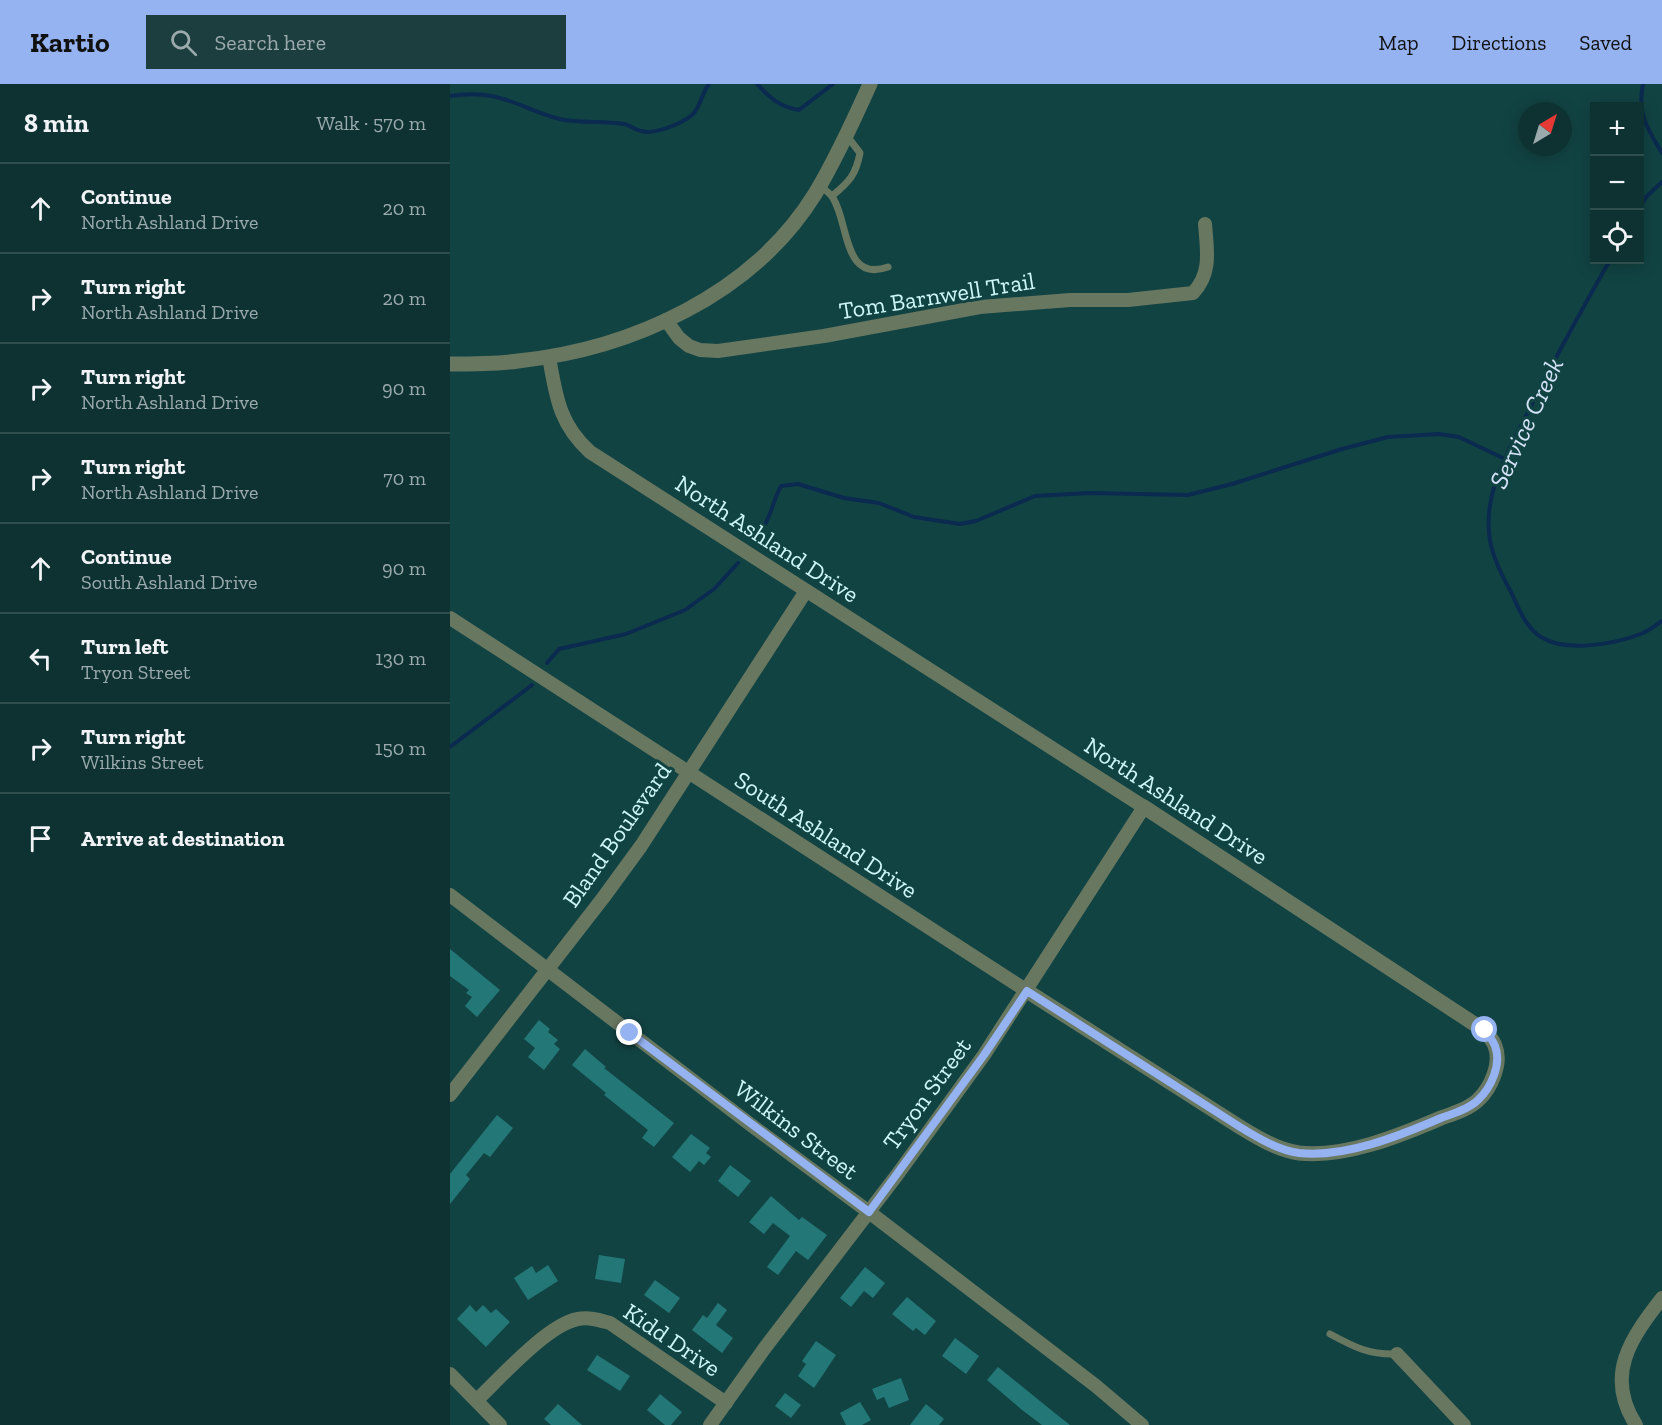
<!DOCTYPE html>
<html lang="en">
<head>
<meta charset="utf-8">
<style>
	body { margin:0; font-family:"Zilla Slab",serif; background:#1c3e3e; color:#f1f3f6 }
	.controls { position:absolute; right:18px; top:18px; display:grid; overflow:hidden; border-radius:0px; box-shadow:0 3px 15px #0003 }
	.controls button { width:54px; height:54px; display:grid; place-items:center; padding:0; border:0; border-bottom:2px solid #2e4d4d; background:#0e3232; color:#f1f3f6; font:30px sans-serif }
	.compass { position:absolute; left:1068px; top:18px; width:54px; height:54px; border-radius:50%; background:#0e3232; box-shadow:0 3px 15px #0003; rotate:38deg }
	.stop { position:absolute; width:18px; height:18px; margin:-14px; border:4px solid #95b2f1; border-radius:50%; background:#fff }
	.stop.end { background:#95b2f1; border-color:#fff; box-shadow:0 2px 6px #0008 }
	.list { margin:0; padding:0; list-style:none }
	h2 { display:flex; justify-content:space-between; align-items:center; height:78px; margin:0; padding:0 24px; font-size:26px }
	h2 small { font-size:20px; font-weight:400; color:#9baaac }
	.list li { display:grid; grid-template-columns:39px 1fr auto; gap:18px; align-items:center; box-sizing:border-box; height:90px; padding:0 24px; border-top:2px solid #2e4d4d }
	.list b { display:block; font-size:22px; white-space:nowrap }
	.list p { margin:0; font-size:20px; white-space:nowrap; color:#9baaac }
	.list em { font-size:20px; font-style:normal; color:#9baaac }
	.icon { flex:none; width:33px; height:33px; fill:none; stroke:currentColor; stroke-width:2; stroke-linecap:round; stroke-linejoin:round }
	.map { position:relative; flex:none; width:1212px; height:1341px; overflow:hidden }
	header { display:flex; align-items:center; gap:36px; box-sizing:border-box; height:84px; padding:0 30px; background:#95b2f1; color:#111 }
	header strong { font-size:28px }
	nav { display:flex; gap:33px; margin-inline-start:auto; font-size:21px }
	.search { width:420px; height:54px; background:#1c3e3e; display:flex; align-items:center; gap:15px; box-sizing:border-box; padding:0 21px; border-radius:0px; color:#9baaac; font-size:22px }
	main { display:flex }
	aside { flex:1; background:#0e3232 }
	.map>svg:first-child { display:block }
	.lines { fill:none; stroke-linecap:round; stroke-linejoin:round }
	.stream { stroke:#0a2a4f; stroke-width:4 }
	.building { fill:#237777 }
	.service { stroke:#687760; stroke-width:7 }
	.minor { stroke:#687760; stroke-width:14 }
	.tertiary { stroke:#687760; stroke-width:15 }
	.route { stroke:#95b2f1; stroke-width:8 }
	.labels { text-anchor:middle; stroke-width:6; stroke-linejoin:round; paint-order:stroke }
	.street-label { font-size:24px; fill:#cef7f7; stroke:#124343 }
	.water-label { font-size:26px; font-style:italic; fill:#d4e3f7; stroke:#124343 }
</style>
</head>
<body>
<header>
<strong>Kartio</strong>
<div class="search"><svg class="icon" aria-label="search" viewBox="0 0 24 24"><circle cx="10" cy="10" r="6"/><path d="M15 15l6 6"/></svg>Search here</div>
<nav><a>Map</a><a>Directions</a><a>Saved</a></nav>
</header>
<main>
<aside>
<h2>8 min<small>Walk · 570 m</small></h2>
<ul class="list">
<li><svg class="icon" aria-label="ahead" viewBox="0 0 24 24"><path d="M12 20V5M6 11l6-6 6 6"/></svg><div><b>Continue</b><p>North Ashland Drive</p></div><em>20 m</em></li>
<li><svg class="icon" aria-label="right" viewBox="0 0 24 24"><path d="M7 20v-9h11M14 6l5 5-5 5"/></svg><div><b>Turn right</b><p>North Ashland Drive</p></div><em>20 m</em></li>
<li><svg class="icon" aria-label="right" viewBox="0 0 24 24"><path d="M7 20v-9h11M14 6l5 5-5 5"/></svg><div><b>Turn right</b><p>North Ashland Drive</p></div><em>90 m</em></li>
<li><svg class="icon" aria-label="right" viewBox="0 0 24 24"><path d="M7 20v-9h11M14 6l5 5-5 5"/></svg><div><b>Turn right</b><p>North Ashland Drive</p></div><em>70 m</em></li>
<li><svg class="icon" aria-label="ahead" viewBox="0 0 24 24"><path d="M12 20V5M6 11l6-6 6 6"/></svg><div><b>Continue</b><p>South Ashland Drive</p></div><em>90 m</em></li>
<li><svg class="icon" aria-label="left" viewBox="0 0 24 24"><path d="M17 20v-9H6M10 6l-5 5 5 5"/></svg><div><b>Turn left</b><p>Tryon Street</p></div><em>130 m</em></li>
<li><svg class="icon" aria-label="right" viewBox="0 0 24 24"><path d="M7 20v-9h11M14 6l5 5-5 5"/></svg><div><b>Turn right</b><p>Wilkins Street</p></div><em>150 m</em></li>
<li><svg class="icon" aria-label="arrive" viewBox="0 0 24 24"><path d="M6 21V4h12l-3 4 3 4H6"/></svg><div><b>Arrive at destination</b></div></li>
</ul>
</aside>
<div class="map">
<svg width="1212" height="1341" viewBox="0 0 1212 1341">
	<rect width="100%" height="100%" fill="#124343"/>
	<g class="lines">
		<g class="stream">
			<path d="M307,0C320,14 330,23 349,26L383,0"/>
			<path d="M1193,0C1187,30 1197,44 1212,69"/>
			<path d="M0,12C14,10 27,9 41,12C65,16 87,30 110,35C131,40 153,36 174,40C180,41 185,46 191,47C204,51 231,40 242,31C251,23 251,10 259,0"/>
			<polyline points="1190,124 1196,113 1212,98"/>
			<path d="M1160,176C1131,227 1102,279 1076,332C1058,368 1035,407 1039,448C1040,467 1052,492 1061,508C1068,523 1076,544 1091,553C1116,569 1166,560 1193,549C1199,547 1206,541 1212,537"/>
			<path d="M305,452C321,439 321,420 331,402L348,400L394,414L429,419L464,433L510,440L526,437L585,412L639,409L738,411L782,400L892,365L938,353L989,350L1009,353L1055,375"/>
			<polyline points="97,579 109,565 176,550 235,526 264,505 288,479"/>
			<polyline points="0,663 82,601"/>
		</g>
	</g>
	<g class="building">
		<polygon points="0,865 50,906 27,933 15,922 22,913 16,909 19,906 0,892"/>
		<polygon points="89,936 100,945 98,948 108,956 104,960 110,965 94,986 78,973 85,964 74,955"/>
		<polygon points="135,965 156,983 154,984 224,1039 204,1063 192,1054 198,1046 154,1011 156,1009 122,981"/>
		<polygon points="47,1031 63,1044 40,1073 34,1069 16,1091 20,1095 0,1120 0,1090"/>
		<polygon points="241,1050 260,1064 256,1069 261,1073 254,1081 249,1077 240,1088 222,1073"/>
		<polygon points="280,1081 301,1097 288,1113 268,1097"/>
		<polygon points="321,1112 349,1136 352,1133 377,1151 358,1176 346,1167 328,1191 317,1183 340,1152 323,1139 314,1150 299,1138"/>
		<polygon points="149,1171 175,1175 171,1199 145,1195"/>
		<polygon points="98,1181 108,1197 78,1216 64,1194 82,1182 86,1189"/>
		<polygon points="415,1183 435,1199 423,1214 414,1207 401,1223 390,1214"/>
		<polygon points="205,1196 230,1214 219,1229 194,1211"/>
		<polygon points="457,1213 486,1237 475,1251 466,1244 463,1247 442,1230"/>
		<polygon points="268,1219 277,1226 266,1241 283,1254 272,1269 242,1246 253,1231 257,1234"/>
		<polygon points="20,1221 26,1228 33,1221 41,1229 46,1225 60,1238 36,1263 7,1235"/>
		<polygon points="505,1254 529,1272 516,1290 492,1272"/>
		<polygon points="366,1257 386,1271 364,1304 348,1292 356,1280 352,1277"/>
		<polygon points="147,1271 180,1292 170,1307 137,1286"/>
		<polygon points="548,1283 606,1330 620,1341 592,1341 572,1326 537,1296"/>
		<polygon points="451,1294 459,1316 439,1324 434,1313 427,1316 422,1305"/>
		<polygon points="335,1309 351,1321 341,1334 325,1322"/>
		<polygon points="210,1310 232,1328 221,1341 215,1341 197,1326"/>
		<polygon points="410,1318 421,1336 412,1341 396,1341 390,1329"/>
		<polygon points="108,1320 132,1341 101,1341 94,1335"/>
		<polygon points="476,1320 494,1335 489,1341 460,1341"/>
	</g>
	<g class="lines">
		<g class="service">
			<path d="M369,101C374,105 380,109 383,114C399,139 393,199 438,183"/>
			<path d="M382,112C399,98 406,91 410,69L397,52"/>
			<path d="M880,1250C904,1263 919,1271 947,1270"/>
		</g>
		<g class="minor">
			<path d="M216,236L229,254L239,262L250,266L268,267L374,252L530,223L620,216H678L743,209C762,189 757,166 755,140"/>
			<path d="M99,273C106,312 109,340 140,368L694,723L534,971L447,1091L314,1265L260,1341"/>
			<polyline points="0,534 577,907"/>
			<polyline points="0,811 305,1044 419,1128 646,1302 692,1341"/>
			<polyline points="0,1011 153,814 191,762 356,507"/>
			<polyline points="947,1270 1014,1341"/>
			<polyline points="0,1290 50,1341"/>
			<path d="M27,1316C50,1294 98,1240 128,1235C139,1233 149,1236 160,1239L276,1319"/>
			<path d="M1186,1341C1154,1291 1181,1254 1212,1214"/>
		</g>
		<g class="tertiary">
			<path d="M0,280C23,280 46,280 68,277C182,265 303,210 365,110C386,75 403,38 420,0"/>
			<path d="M577,907L790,1043C808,1054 828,1066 849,1069C895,1074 949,1052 991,1034C1002,1030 1019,1025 1028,1016C1041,1004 1052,979 1045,962C1043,956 1038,951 1035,947L694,723"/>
		</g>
	</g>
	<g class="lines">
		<path class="route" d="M180,949L419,1128L534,971L577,907L790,1043C808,1054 828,1066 849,1069C895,1074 949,1052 991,1034C1002,1030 1019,1025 1028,1016C1041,1004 1052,980 1045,962C1043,956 1038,951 1035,946"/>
	</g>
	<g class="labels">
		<g class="street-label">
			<text transform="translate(487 212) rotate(-9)" y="8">Tom Barnwell Trail</text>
			<text transform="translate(317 455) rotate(33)" y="8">North Ashland Drive</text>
			<text transform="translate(726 717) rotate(33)" y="8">North Ashland Drive</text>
			<text transform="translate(167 751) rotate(-55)" y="8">Bland Boulevard</text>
			<text transform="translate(376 751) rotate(33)" y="8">South Ashland Drive</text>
			<text transform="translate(477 1010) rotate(-54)" y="8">Tryon Street</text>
			<text transform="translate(346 1046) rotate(37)" y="8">Wilkins Street</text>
			<text transform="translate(222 1256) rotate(34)" y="8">Kidd Drive</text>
		</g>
		<g class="water-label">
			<text transform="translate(1076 339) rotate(-65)" y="9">Service Creek</text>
		</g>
	</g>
</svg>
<div class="controls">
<button>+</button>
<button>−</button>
<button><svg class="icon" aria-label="locate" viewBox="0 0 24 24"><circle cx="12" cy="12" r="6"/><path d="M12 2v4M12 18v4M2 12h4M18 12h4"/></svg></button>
</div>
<svg class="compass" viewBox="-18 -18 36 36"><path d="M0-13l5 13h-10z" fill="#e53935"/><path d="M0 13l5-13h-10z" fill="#9baaac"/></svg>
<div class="stop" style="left:1035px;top:946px"></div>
<div class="stop end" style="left:180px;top:949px"></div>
</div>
</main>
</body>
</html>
